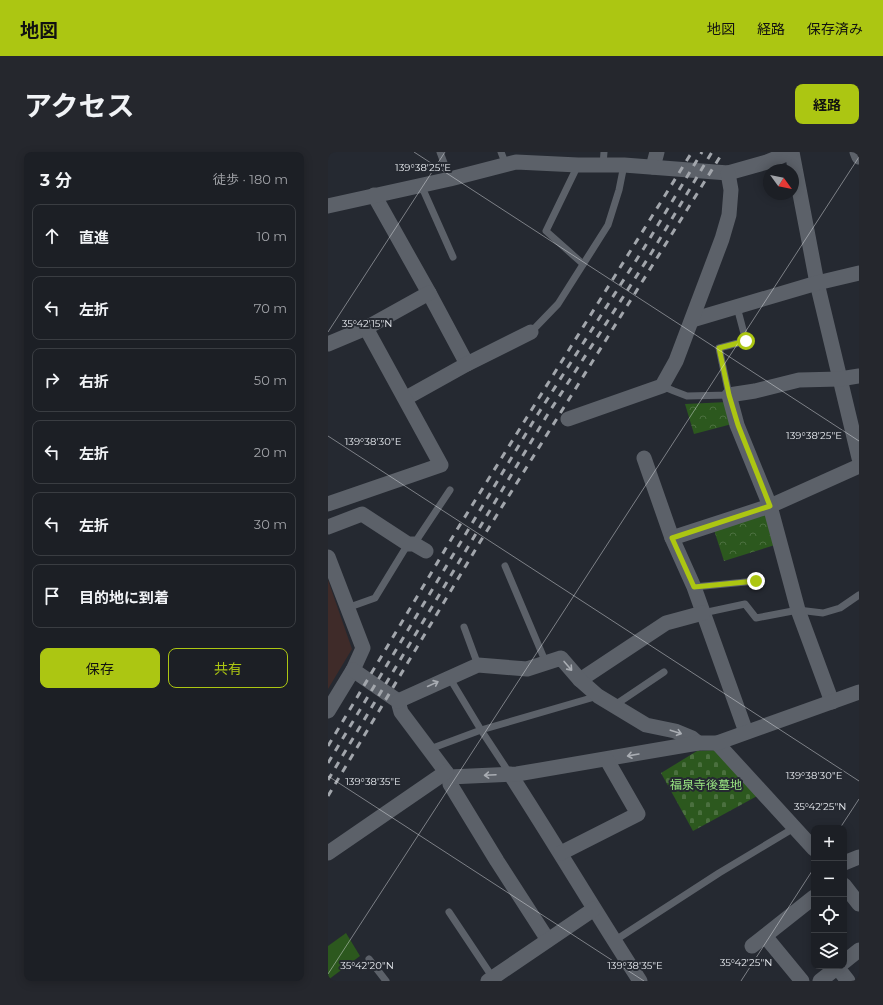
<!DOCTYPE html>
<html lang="ja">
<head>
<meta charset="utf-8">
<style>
	body { margin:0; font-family:Montserrat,"Noto Sans JP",sans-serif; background:#25272d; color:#f1f3f6 }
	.controls { position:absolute; right:12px; bottom:12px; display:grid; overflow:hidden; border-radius:8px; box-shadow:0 2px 10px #0003 }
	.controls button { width:36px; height:36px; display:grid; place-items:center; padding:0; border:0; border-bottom:1px solid #3a3d42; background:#1c1f25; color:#f1f3f6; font:20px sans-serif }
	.compass { position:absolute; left:435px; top:12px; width:36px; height:36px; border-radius:50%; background:#1c1f25; box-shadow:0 2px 10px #0003; rotate:123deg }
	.stop { position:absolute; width:12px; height:12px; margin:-9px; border:3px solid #acc612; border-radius:50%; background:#fff }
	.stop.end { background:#acc612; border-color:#fff; box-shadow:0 1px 4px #0008 }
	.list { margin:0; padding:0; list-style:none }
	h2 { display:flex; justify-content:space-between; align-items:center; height:52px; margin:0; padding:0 16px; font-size:17px }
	h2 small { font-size:13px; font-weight:400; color:#a0a2a7 }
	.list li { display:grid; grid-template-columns:26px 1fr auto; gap:12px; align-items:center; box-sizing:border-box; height:64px; margin:0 8px 8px; padding:0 8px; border:1px solid #3a3d42; border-radius:8px }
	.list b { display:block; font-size:15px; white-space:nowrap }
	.list em { font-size:13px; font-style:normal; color:#a0a2a7 }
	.actions { display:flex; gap:8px; padding:12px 16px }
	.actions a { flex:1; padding:9px 0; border:1px solid #acc612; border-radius:8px; text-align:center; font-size:14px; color:#acc612 }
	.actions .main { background:#acc612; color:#111 }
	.icon { flex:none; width:22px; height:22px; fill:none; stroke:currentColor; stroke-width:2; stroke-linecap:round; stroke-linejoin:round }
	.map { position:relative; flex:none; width:531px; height:829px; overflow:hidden; border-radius:8px }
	header { display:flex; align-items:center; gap:24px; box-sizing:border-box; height:56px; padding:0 20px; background:#acc612; color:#111 }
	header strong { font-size:19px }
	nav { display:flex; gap:22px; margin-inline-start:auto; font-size:14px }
	.intro { display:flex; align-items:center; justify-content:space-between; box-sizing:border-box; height:96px; padding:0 24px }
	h1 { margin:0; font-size:28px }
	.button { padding:10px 18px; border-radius:8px; background:#acc612; color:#111; font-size:14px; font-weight:700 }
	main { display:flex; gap:24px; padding:0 24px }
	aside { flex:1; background:#1c1f25; border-radius:8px; box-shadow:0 2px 10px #0003 }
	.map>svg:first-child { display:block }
	.education { fill:#3f2b29 }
	.grass { fill:#2c581e }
	.cemetery { fill:url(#cemetery-stones) }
	.park { fill:url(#park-crowns) }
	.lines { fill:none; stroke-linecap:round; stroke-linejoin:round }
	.lane { stroke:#5c6169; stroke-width:7 }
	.street { stroke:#5c6169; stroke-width:15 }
	.rail { stroke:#a2a6ac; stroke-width:3; stroke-dasharray:7 7; stroke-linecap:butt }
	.oneway { stroke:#a9adb3 }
	.route { stroke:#acc612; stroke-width:5 }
	.ticks { fill:none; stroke:#e8ebf0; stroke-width:1; stroke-opacity:0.45 }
	.labels { text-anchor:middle; stroke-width:4; stroke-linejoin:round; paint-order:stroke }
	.park-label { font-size:12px; fill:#97e281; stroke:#252931 }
	.ticks-label { font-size:10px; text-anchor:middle; fill:#e8ebf0; stroke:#252931; stroke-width:4; stroke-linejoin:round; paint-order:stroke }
</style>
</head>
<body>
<header>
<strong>地図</strong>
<nav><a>地図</a><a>経路</a><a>保存済み</a></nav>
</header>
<div class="intro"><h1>アクセス</h1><a class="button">経路</a></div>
<main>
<aside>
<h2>3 分<small>徒歩 · 180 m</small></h2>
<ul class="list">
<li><svg class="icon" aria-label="ahead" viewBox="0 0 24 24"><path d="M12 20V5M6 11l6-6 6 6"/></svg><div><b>直進</b></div><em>10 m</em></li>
<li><svg class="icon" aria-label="left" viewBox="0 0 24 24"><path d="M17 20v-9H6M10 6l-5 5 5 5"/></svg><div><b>左折</b></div><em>70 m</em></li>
<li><svg class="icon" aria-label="right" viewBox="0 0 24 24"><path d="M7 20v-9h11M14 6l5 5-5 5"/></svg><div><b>右折</b></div><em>50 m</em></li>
<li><svg class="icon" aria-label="left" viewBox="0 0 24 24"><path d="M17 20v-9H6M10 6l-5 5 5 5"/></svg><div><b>左折</b></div><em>20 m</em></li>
<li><svg class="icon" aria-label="left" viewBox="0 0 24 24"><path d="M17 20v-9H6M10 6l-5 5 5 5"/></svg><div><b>左折</b></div><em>30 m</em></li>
<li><svg class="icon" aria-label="arrive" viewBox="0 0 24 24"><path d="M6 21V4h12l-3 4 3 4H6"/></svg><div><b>目的地に到着</b></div></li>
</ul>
<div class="actions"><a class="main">保存</a><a>共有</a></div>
</aside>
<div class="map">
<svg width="531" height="829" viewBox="0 0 531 829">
	<defs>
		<pattern id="cemetery-stones" width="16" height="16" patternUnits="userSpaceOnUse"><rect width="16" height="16" fill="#2c581e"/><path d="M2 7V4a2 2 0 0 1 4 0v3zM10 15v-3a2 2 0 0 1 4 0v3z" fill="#4b703f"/></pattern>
		<pattern id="park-crowns" width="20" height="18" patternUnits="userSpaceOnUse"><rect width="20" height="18" fill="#2c581e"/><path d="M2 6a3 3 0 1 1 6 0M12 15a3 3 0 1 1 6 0" fill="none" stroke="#4b703f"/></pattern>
	</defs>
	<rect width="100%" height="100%" fill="#252931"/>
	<polygon class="education" points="0,428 24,497 0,537"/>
	<polygon class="grass" points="18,781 32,804 0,828 0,794"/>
	<polygon class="cemetery" points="392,598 431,643 365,679 333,621 369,599"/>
	<g class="park">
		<polygon points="400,250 404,272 366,282 357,252"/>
		<polygon points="438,362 447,393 396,409 386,378"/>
	</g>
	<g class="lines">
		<g class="lane">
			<polyline points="112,0 122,27"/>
			<polyline points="173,0 178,13"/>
			<polyline points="250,13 218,79 255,112"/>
			<polyline points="275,13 276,0"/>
			<polyline points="93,33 125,105"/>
			<polyline points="203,180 230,152 280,73 291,38 296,13"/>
			<polyline points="334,234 346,239 359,244 401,243 391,196 418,189 409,155"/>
			<polyline points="86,392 122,338"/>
			<polyline points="177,414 218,511"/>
			<polyline points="366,435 428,429"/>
			<polyline points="19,456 47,446 80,392"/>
			<polyline points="375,461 417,452 428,466 470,458 495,461 512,456 531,443"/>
			<polyline points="136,475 150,513"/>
			<polyline points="121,525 153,578 182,622"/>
			<polyline points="287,553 336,520"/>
			<polyline points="102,597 153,578 270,544"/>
			<polyline points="121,760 165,826"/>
			<polyline points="286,789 391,721 466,676"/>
			<polyline points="41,807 58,829"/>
		</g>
		<g class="street">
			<polyline points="464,0 489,131 531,306"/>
			<polyline points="529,0 531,5"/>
			<polyline points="325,15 329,0"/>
			<polyline points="46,43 101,141 139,212"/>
			<polyline points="0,54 122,27 188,10 250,13 296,13 400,21 439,10 463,0"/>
			<polyline points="364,168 489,131 531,121"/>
			<polyline points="0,192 38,176 101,141"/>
			<polyline points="78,246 139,212 203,180"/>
			<polyline points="240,267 334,234 348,209 394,87 401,63 403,38 400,21"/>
			<polyline points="316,306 344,386 366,435 418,580"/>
			<polyline points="0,352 113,313 38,176"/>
			<polyline points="0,375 34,362 80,392 86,392 98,399"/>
			<polyline points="344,386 442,354 531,314"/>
			<polyline points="0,405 35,496 25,518 0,559"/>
			<polyline points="25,518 70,549 73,560 118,620 121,625 122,632 169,709 220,788"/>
			<polyline points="252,528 338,471 375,461"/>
			<polyline points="70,549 150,513 199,517 233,506 252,528 270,544 318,573 347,579 364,586 370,591"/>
			<polyline points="504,550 470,458 442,354 409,273 401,243 427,239 471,228 512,227 531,224"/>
			<polyline points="389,591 486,697"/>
			<path d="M182,622C226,690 268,761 312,829"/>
			<polyline points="121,625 189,622 370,591 389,591 531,540"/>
			<polyline points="0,701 118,620"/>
			<polyline points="233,701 310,662 279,608"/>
			<polyline points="516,711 531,705"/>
			<polyline points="516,733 531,752"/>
			<polyline points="437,784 474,829"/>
			<polyline points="424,794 486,745"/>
			<polyline points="516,810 531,798"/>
			<polyline points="509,815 520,829"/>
			<polyline points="160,829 266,757"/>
			<polyline points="492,829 511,814"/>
		</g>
		<g class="rail">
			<polyline points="0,594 130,376 364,0"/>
			<polyline points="0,611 208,265 316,96 374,0"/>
			<polyline points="0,628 218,265 324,100 384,0"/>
			<polyline points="0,644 152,390 395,0"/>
		</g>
	</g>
	<defs><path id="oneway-shaft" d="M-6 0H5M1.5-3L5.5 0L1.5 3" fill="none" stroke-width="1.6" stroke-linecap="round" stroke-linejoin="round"/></defs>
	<g class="oneway">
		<use href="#oneway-shaft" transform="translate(240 514) rotate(49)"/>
		<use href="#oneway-shaft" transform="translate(105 532) rotate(-25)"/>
		<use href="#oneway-shaft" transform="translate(348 580) rotate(18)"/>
		<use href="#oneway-shaft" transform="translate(305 603) rotate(170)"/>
		<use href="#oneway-shaft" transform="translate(162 623) rotate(177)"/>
	</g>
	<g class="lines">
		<polyline class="route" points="418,189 391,196 401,243 410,273 442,354 344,386 366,435 428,429"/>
	</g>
	<path class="ticks" d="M86,0L531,289M0,180L117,0M0,284L531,629M0,624L316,829M512,676L531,647M0,822L531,5M413,829L486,716"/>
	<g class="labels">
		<g class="park-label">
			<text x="378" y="637">福泉寺後墓地</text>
		</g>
	</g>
	<g class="ticks-label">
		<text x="95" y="19">139°38'25"E</text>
		<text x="39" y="175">35°42'15"N</text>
		<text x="486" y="287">139°38'25"E</text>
		<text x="45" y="293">139°38'30"E</text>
		<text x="486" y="627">139°38'30"E</text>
		<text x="45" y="633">139°38'35"E</text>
		<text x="492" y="658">35°42'25"N</text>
		<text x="418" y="814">35°42'25"N</text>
		<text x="307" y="817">139°38'35"E</text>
		<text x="39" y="817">35°42'20"N</text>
	</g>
</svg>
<div class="controls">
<button>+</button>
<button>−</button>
<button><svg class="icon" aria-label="locate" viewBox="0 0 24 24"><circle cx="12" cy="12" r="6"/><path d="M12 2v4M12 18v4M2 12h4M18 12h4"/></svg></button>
<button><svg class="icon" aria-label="layers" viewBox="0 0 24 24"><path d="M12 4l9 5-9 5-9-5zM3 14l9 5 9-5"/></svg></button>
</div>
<svg class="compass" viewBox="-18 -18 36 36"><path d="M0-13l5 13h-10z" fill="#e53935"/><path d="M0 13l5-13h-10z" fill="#a0a2a7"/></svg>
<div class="stop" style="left:418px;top:189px"></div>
<div class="stop end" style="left:428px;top:429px"></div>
</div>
</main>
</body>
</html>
